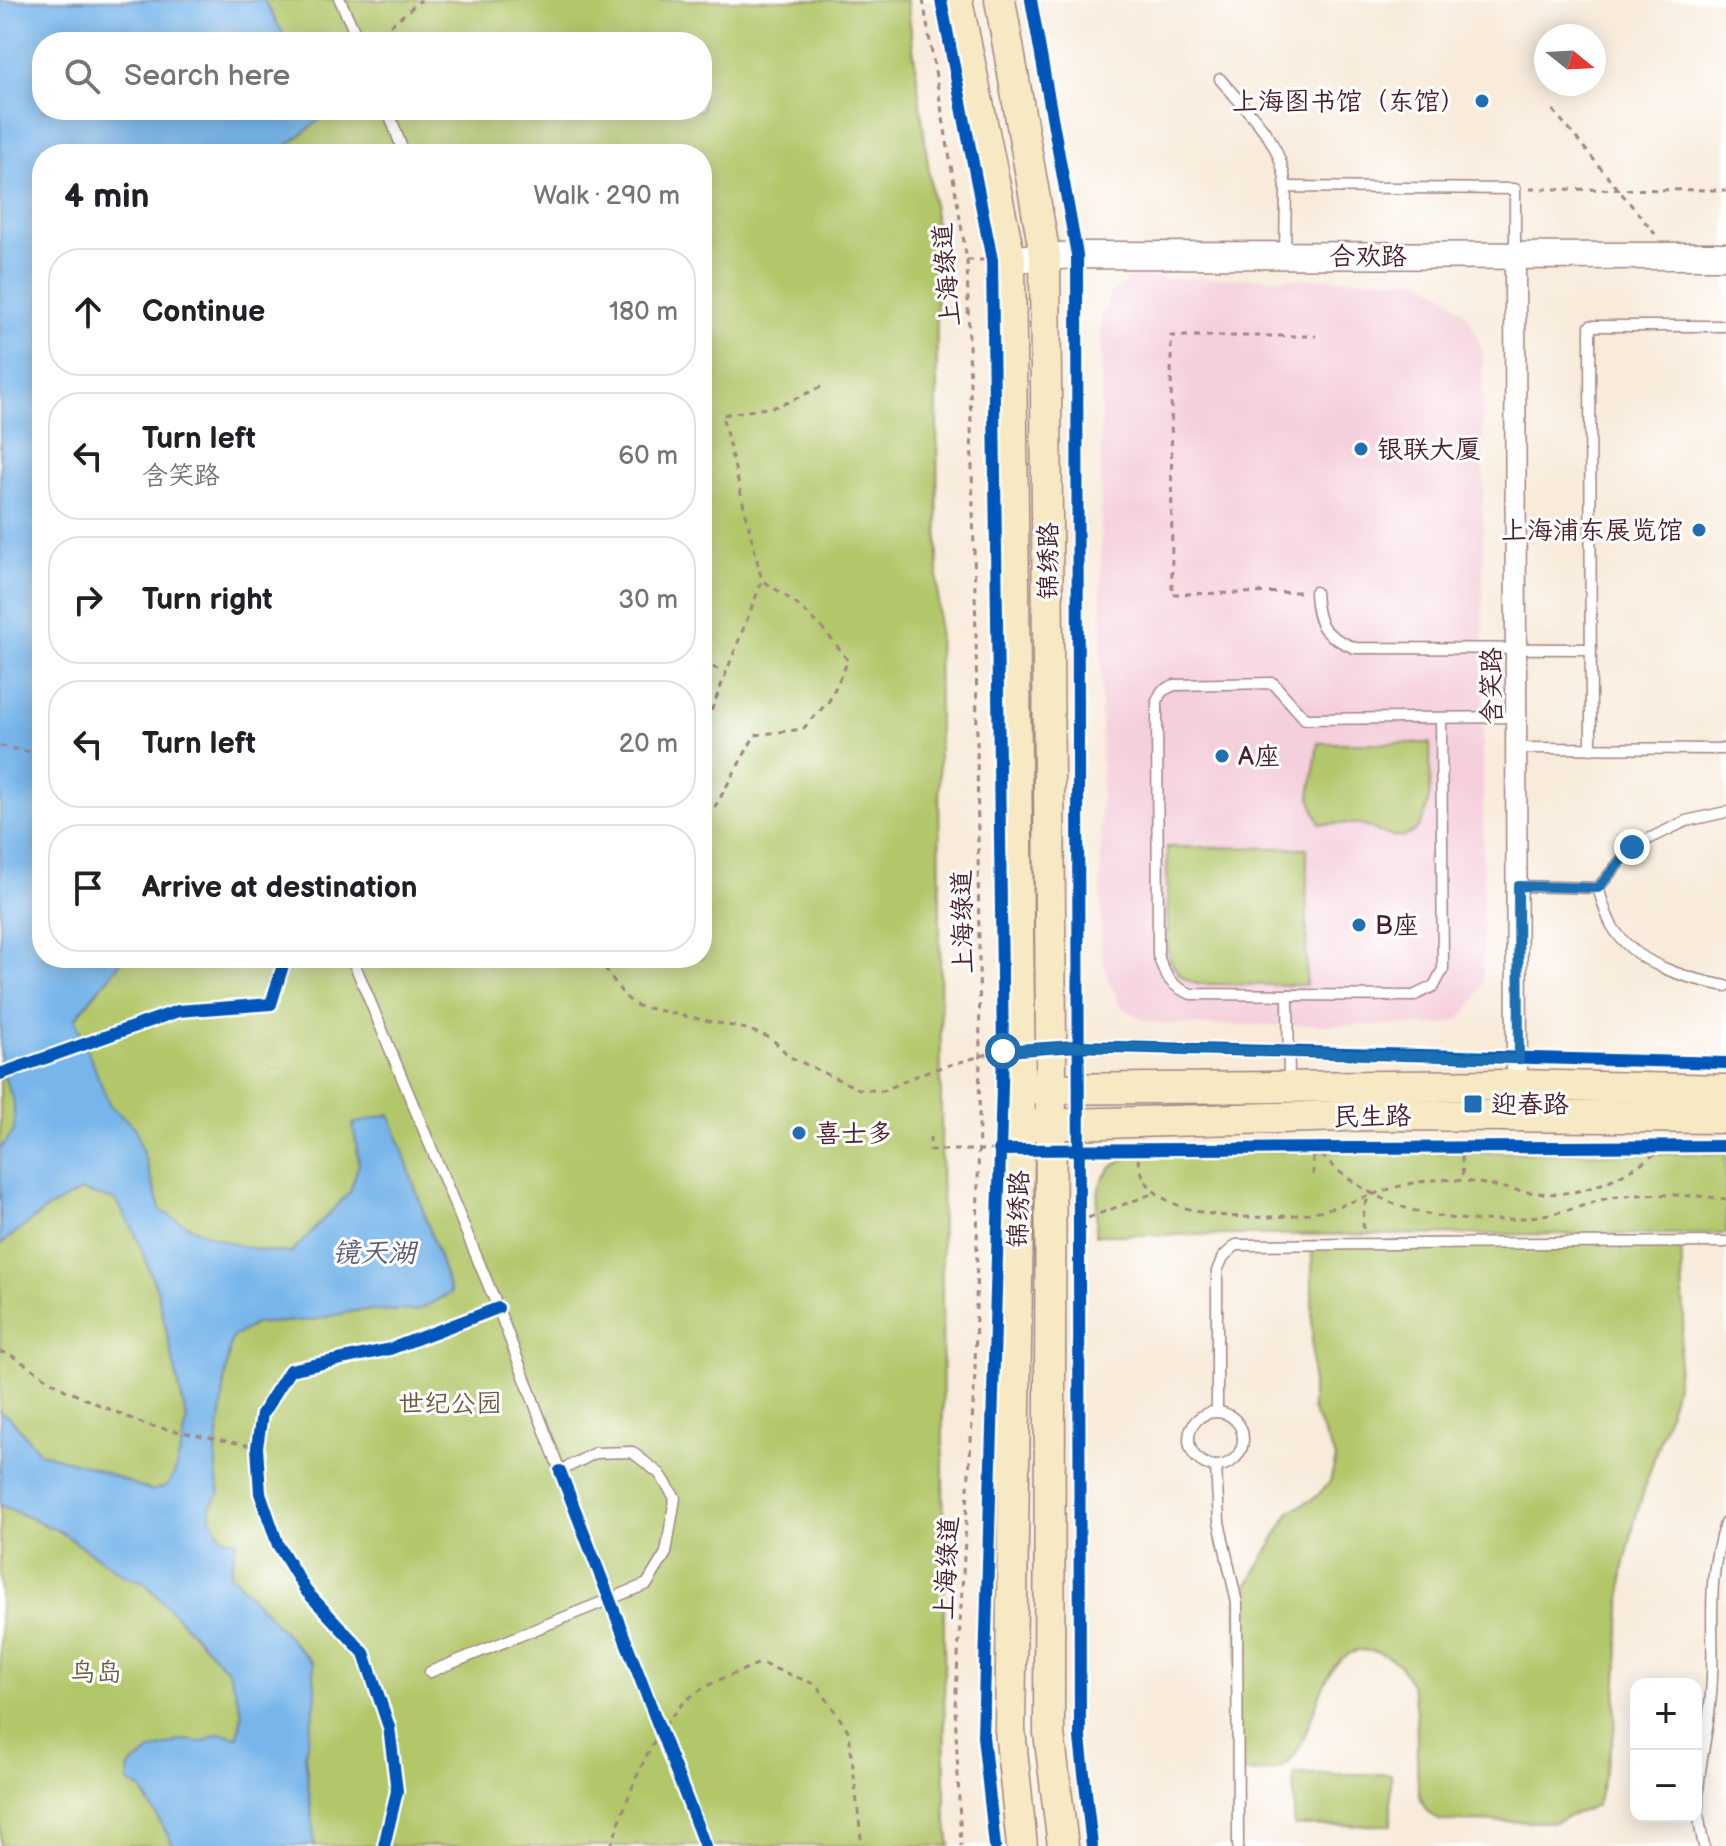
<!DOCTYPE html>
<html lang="en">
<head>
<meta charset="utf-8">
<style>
	body { margin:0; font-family:"Balsamiq Sans","LXGW WenKai TC",sans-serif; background:#f2f2f2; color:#202124 }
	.controls { position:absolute; right:24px; bottom:24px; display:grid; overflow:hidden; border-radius:16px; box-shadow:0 4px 20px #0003 }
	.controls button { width:72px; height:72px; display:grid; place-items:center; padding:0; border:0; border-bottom:2px solid #e0e0e0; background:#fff; color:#202124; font:40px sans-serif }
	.compass { position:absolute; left:1534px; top:24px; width:72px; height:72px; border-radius:50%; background:#fff; box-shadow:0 4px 20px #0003; rotate:108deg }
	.stop { position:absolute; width:24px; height:24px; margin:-18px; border:6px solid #1f6fb2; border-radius:50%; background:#fff }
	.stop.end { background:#1f6fb2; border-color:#fff; box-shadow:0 2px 8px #0008 }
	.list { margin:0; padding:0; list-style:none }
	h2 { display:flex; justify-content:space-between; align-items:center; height:104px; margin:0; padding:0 32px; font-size:34px }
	h2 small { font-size:26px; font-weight:400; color:#757577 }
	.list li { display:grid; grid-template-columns:52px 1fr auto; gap:24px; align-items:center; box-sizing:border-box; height:128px; margin:0 16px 16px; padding:0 16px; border:2px solid #e0e0e0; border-radius:32px }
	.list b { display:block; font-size:30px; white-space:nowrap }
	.list p { margin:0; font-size:26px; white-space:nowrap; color:#757577 }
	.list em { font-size:26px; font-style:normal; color:#757577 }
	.icon { flex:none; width:44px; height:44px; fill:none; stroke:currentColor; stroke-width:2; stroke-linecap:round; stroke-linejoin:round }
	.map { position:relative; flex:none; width:1726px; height:1846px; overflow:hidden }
	.search { position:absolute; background:#fff; box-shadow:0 4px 20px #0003; left:32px; top:32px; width:680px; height:88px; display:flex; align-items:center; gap:20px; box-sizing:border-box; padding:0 28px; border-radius:32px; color:#757577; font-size:30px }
	.panel { position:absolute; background:#fff; box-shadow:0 4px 20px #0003; left:32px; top:144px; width:680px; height:824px; border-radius:32px }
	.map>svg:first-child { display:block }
	.built { fill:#f5cfdc }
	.green { fill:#b2c76b; stroke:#7e734b; stroke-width:2; fill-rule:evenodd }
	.water { fill:#77b5ea; stroke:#606a8a; stroke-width:2 }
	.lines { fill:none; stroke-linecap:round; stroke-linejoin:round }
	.service-casing { stroke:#a18582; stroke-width:13 }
	.minor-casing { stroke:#a18582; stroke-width:23 }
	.tertiary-casing { stroke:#a18582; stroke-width:29 }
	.secondary-casing { stroke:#a18582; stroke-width:33 }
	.path { stroke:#a18582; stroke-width:3; stroke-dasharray:6 6; stroke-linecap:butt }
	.service { stroke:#fff; stroke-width:10 }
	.minor { stroke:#fff; stroke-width:20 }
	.tertiary { stroke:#fff; stroke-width:26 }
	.secondary { stroke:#f7e9c3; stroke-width:30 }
	.cycleway-casing { stroke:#fff; stroke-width:17 }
	.cycleway { stroke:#0057b8; stroke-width:12 }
	.route { stroke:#1f6fb2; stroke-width:10 }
	.poi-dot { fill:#1f6fb2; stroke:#fff; stroke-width:3 }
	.labels { text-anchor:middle; stroke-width:6; stroke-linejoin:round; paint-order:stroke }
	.poi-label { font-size:26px; fill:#4a1f2b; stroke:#fff; text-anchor:start }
	.street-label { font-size:26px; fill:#4a1f2b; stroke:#fff }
	.park-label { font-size:26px; fill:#6e5a41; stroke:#fff }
	.water-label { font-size:28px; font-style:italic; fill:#5c5b77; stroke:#fff }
</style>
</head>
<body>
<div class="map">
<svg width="1726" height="1846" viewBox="0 0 1726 1846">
	<rect width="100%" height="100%" fill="#fff"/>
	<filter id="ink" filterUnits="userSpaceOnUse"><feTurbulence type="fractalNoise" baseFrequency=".0125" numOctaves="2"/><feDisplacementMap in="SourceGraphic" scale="16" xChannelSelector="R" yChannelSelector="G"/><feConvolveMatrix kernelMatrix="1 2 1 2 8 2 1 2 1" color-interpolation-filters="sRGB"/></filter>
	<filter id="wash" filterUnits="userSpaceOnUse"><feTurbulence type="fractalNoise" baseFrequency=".006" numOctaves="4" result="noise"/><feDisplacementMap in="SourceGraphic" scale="32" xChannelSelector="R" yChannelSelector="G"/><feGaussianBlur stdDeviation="1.8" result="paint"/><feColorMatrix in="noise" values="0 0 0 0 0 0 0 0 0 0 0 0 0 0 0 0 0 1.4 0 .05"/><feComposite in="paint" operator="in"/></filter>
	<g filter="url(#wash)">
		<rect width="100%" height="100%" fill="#f8ebda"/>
		<polygon class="built" points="1132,278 1417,279 1446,294 1470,319 1483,353 1483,983 1473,1004 1459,1019 1443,1025 1169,1025 1144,1020 1122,1007 1109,983 1101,953 1101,318 1110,293"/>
		<g class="green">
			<path d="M0,0H907L936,227L945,1808L950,1846H0ZM42,42H702V110H42ZM42,154H702V958H42Z"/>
			<path d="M1318,743H1430C1430,772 1438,848 1387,835C1379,833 1372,828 1364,825C1351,822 1334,824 1320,824L1310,797Z"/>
			<path d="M1167,847L1307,848L1306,985L1197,984C1180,978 1174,971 1168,954Z"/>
			<path d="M1143,1150L1726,1154V1234L1096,1235C1097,1188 1094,1168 1143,1150Z"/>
			<path d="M1312,1242H1681L1684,1318L1675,1391L1636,1516L1623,1572L1614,1735L1597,1805L1554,1822L1442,1821C1437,1819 1430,1816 1427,1811C1400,1775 1445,1662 1370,1651C1316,1642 1317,1742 1285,1766C1272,1775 1252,1772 1237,1772V1603L1290,1512L1316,1497L1330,1482L1336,1458L1312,1409Z"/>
			<polygon points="1294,1774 1391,1774 1391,1825 1294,1826"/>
		</g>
		<path class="water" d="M0,0H264L288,42H42V110H319L322,118L277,154H42V958H124L75,1019L110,1106L135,1127L161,1211C203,1235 242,1252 291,1253L350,1192L359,1163L353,1124L390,1114L451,1293L416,1311L360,1310L312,1320L255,1324L232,1338C226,1361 225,1383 222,1406C219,1436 211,1463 220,1493L210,1506L212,1521L223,1538L237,1540L230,1573L313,1664L316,1698L305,1754L315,1846H174L141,1789L128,1781L129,1767L151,1751L182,1740L202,1742L220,1733L238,1737L242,1712L229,1672L143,1581L126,1577L59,1531L0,1505V1412L10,1417L40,1453L85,1465L152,1491L167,1486L175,1472L187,1422L157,1290L133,1229L115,1200L81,1191L45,1210L0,1245V1149L14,1131V1102L0,1067Z"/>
	</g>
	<g filter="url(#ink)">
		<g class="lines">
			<g class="service-casing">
				<g id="service">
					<polyline points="340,0 359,42"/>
					<path d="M1220,79C1250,115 1281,138 1286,187"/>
					<polyline points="388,110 404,154"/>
					<polyline points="1285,253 1286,187 1515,189 1515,254"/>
					<path d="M1315,592C1317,626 1323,635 1355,648L1591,649"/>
					<path d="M1441,718L1443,969L1434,986L1413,996L1191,994C1170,986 1165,976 1158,955L1157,701L1162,691L1174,685L1273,683L1305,719L1517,717"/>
					<polyline points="1517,748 1726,749"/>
					<polyline points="1591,749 1590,326 1726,326"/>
					<polyline points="1518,886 1598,888"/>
					<path d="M1598,888C1602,899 1605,913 1611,924C1633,964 1685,978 1726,986"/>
					<polyline points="1598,888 1632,847 1686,821 1726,812"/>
					<polyline points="352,958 498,1308 560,1471 595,1453 632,1452 660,1474 675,1498 666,1553 647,1584 430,1672"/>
					<polyline points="1288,995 1289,1085"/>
					<polyline points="1217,1411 1217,1271 1223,1257 1236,1245 1726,1242"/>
					<circle cx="1216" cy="1439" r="27"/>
					<polyline points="1216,1466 1219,1522 1237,1603 1238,1846"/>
					<path d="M1704,1846C1690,1788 1704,1761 1710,1705C1718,1638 1702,1590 1726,1521"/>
				</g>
			</g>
			<g class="minor-casing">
				<polyline id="minor" points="1515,256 1517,1096"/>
			</g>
			<g class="tertiary-casing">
				<polyline id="tertiary" points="1010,259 1077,255 1726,256"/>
			</g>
			<g class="secondary-casing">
				<g id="secondary">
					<polyline points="957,0 1010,259 1020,1089 1010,1730 1022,1846"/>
					<polyline points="1000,0 1045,256 1051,1047 1049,1733 1063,1846"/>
					<polyline points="1032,1089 1517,1085 1726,1090"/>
					<polyline points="1033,1125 1380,1115 1726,1118"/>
				</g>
			</g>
			<g class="path">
				<polyline points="923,0 967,260 976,633 980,1055 975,1373 955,1707 961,1846"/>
				<polyline points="372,41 421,0"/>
				<polyline points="1553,110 1655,234"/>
				<polyline points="1530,189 1726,190"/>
				<polyline points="967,260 986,260"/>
				<polyline points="1299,592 1172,594 1171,336 1316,336"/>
				<polyline points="702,662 726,673"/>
				<polyline points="702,717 710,714 762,581 722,415 779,406 823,386"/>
				<polyline points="0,746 42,754"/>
				<path d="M702,808L715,807L755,735L803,729L829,701L848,661C824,626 799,603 763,581"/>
				<polyline points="598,958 625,997 638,1006 746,1029 771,1038 790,1057 859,1089 883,1091 925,1072 995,1052"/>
				<polyline points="930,1137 930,1150 996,1150"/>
				<polyline points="1461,1145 1463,1179"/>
				<path d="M1313,1146C1378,1220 1471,1232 1564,1211C1580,1208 1595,1200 1611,1198C1639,1192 1697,1195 1726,1199"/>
				<path d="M1136,1147C1138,1161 1140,1175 1150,1187C1182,1223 1276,1221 1319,1211C1355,1203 1388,1186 1425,1181C1465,1175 1499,1190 1539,1193C1588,1198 1628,1174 1666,1146"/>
				<polyline points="1201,1147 1202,1158"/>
				<polyline points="1313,1175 1313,1146"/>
				<polyline points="1077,1222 1157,1192"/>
				<polyline points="1363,1229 1364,1208 1370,1194"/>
				<polyline points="0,1352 8,1353 65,1390 146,1425 257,1447"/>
				<path d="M611,1846C629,1795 647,1736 688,1699C708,1682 737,1673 760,1663L817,1685L849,1732L862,1846"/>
			</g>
			<use href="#service" class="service"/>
			<use href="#minor" class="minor"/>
			<use href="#tertiary" class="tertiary"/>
			<use href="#secondary" class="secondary"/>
			<g class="cycleway-casing">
				<g id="cycleway">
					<polyline points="941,0 992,260 1003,1051 983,1736 995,1846"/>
					<polyline points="1031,0 1077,255 1080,1738 1092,1846"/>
					<polyline points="1003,1051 1076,1046 1726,1063"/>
					<polyline points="0,1074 178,1011 271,1004 284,962"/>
					<polyline points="999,1150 1726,1146"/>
					<polyline points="560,1471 705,1846"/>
					<polyline points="384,1846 397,1791 389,1727 364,1653 306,1591 278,1545 260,1493 257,1447 262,1414 290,1370 390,1349 498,1308"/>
				</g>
			</g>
			<use href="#cycleway" class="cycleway"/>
		</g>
	</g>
	<g class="lines" filter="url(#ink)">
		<polyline class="route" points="1003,1051 1076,1046 1519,1059 1518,886 1598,888 1632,847"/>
	</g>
	<g class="poi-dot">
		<circle cx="1482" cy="101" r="8"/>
		<circle cx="1361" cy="449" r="8"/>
		<circle cx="1699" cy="530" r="8"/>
		<circle cx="1222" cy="756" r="8"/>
		<circle cx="1359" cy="925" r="8"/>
		<rect x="1463" y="1094" width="20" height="20" rx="4"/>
		<circle cx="799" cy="1133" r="8"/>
	</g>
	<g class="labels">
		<g class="poi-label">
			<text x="1466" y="110" text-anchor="end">上海图书馆（东馆）</text>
			<text x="1377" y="458">银联大厦</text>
			<text x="1683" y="539" text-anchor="end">上海浦东展览馆</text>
			<text x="1238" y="765">A座</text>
			<text x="1375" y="934">B座</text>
			<text x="1491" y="1113">迎春路</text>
			<text x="815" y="1142">喜士多</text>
		</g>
		<g class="street-label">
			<text x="1368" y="265">合欢路</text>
			<text transform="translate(946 275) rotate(-95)" y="9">上海绿道</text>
			<text transform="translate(1048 561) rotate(-90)" y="9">锦绣路</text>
			<text transform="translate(1491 686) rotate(-90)" y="9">含笑路</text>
			<text transform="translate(962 922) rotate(-91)" y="9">上海绿道</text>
			<text transform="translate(1372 1116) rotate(-1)" y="9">民生路</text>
			<text transform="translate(1018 1209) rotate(-89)" y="9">锦绣路</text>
			<text transform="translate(946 1568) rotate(-87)" y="9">上海绿道</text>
		</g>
		<g class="park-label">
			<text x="450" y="1412">世纪公园</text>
			<text x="96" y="1681">鸟岛</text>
		</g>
		<g class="water-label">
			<text x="374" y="1262">镜天湖</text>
		</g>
	</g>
</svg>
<div class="controls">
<button>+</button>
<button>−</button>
</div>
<svg class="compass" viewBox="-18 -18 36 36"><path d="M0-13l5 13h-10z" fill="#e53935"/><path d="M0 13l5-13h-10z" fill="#757577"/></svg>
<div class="stop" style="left:1003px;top:1051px"></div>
<div class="stop end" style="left:1632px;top:847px"></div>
<div class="search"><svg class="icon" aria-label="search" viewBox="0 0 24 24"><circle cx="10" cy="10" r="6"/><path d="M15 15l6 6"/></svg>Search here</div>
<section class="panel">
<h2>4 min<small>Walk · 290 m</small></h2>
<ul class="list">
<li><svg class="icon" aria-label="ahead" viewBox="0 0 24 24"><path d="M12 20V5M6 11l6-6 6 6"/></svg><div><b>Continue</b></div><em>180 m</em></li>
<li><svg class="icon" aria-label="left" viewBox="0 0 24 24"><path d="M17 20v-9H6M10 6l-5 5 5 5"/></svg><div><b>Turn left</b><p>含笑路</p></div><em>60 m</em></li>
<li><svg class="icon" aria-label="right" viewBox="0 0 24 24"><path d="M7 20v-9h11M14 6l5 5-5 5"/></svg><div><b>Turn right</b></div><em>30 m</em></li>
<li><svg class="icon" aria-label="left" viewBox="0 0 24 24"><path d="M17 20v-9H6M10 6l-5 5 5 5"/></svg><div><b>Turn left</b></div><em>20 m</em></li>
<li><svg class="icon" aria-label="arrive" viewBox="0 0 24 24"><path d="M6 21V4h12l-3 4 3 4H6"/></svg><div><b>Arrive at destination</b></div></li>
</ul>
</section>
</div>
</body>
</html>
